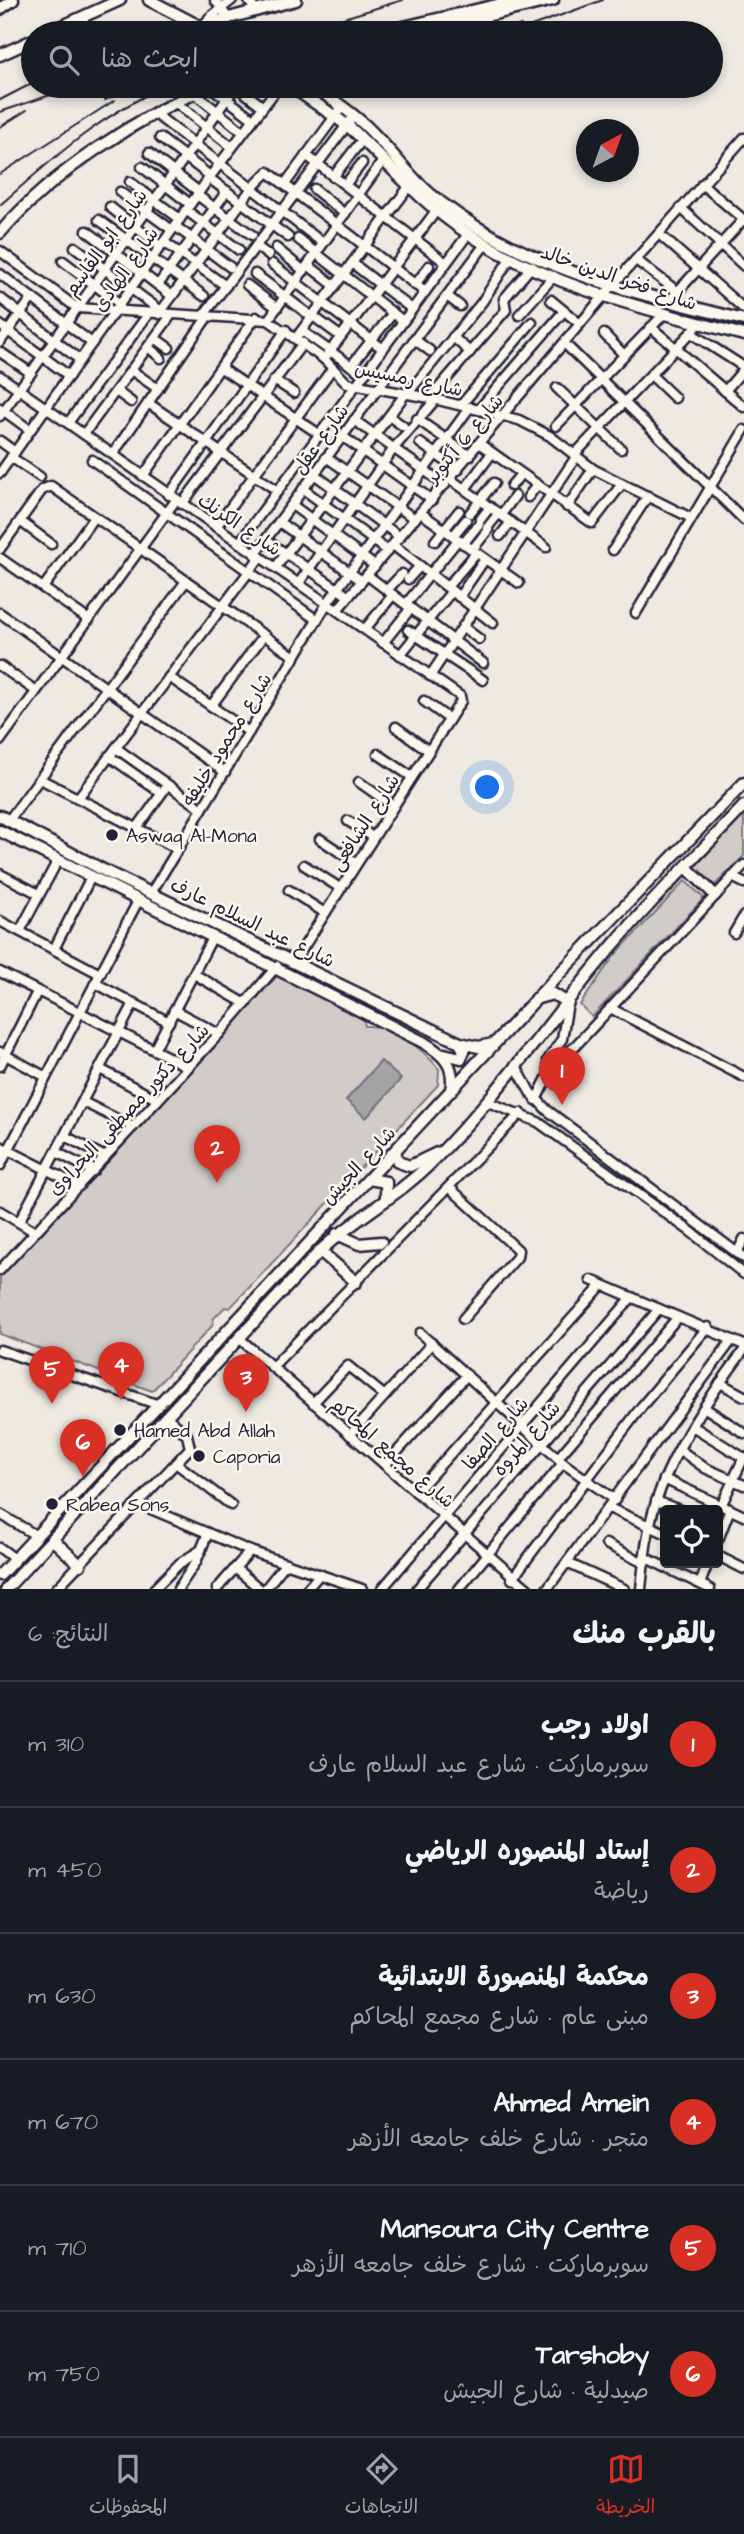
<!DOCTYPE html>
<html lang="ar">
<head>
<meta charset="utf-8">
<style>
	body { margin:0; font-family:"Architects Daughter","Playpen Sans Arabic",sans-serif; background:#242831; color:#f1f3f6; direction:rtl }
	.controls { position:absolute; right:21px; bottom:21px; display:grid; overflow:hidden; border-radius:7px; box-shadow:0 4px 10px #0003 }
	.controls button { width:63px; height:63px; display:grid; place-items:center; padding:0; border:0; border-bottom:2px solid #363941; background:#171b24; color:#f1f3f6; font:35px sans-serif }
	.compass { position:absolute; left:576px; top:119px; width:63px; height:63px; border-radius:50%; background:#171b24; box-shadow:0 4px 10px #0003; rotate:41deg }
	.you { position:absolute; left:488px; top:788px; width:24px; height:24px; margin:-18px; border:5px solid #fff; border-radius:50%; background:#1a73e8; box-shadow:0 0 0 10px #1a73e833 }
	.badge { display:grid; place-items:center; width:46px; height:46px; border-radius:50%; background:#d93025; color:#fff; font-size:23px; font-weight:700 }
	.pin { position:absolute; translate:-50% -58px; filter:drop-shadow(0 2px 4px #0008) }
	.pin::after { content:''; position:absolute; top:37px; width:24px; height:21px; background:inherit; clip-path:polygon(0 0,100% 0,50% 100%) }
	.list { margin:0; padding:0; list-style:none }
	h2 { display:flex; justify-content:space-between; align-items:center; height:91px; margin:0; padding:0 28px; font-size:30px }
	h2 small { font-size:23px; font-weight:400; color:#9ea1a6 }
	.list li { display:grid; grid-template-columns:46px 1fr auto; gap:21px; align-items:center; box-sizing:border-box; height:126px; padding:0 28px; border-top:2px solid #363941 }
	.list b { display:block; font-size:26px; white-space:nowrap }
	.list p { margin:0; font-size:23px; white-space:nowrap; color:#9ea1a6 }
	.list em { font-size:23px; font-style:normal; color:#9ea1a6 }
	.icon { flex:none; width:38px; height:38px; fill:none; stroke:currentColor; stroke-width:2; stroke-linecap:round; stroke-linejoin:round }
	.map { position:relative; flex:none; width:744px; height:1589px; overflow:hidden; direction:ltr }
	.search { position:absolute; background:#171b24; box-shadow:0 4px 10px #0003; left:21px; right:21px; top:21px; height:77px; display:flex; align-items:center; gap:18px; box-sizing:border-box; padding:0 24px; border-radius:38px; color:#9ea1a6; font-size:26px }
	.sheet { height:847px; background:#171b24 }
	nav { display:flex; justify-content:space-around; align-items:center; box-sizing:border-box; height:98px; border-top:2px solid #363941; background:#171b24; font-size:19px; color:#9ea1a6 }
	nav a { display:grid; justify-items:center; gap:4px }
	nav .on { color:#d93025 }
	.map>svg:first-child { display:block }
	.green { fill:#d0cdc9; stroke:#797882; stroke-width:2 }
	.water { fill:#a6a3a7; stroke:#716f7c; stroke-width:2 }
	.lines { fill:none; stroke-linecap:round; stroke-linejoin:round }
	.minor-casing { stroke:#22223b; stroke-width:13 }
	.major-casing { stroke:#22223b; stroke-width:15 }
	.minor { stroke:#fbf7ec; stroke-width:8 }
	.major { stroke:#fbf7ec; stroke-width:10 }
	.rail { stroke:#22223b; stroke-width:2 }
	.poi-dot { fill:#22223b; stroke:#fbf7ec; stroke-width:2.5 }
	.labels { text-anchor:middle; stroke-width:5; stroke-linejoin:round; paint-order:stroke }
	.street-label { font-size:19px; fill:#22223b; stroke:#fbf7ec }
	.poi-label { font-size:19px; fill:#22223b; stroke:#fbf7ec; text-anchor:start }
</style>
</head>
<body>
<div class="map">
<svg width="744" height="1589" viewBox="0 0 744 1589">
	<rect width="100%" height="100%" fill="#eeeae2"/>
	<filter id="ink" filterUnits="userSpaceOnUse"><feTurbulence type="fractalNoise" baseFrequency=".0143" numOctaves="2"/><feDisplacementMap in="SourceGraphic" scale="14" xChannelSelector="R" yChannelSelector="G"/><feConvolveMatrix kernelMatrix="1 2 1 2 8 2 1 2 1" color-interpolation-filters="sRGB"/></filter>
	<g filter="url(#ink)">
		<g class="green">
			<polygon points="744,814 744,856 714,886 693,869"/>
			<polygon points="685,881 704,898 592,1017 580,1005 614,956"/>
			<path d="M277,976L363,1018L365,1026C392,1024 423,1049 439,1069L438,1085L259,1277L230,1308L225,1307L214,1318L212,1326L152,1391L0,1334V1275Z"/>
		</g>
		<polygon class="water" points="381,1061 401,1079 366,1118 346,1100"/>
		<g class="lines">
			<g class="minor-casing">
				<g id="minor">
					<polyline points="215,0 229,19"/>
					<polyline points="248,0 256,11"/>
					<polyline points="206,25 209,18 232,0"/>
					<polyline points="210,86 253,119"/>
					<polyline points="236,86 262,106"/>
					<polyline points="194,93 243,132"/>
					<polyline points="175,102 232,147"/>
					<polyline points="154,113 323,243"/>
					<polyline points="160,138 210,176"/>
					<polyline points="149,153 199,192"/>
					<polyline points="306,155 446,263"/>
					<polyline points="142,167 190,204"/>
					<polyline points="333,177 362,140"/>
					<polyline points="209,178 288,237"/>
					<polyline points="130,182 180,219"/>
					<polyline points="285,184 342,107"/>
					<polyline points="702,184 744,220"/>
					<polyline points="345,185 362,163"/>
					<polyline points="314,189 345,214"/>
					<polyline points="120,192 172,230"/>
					<polyline points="197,195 252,235"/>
					<polyline points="110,207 160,246"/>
					<polyline points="681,208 744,266"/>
					<polyline points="186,210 239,250"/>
					<polyline points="99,220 204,296"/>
					<polyline points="175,226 230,267"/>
					<polyline points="87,231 172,296"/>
					<polyline points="659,234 744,309"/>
					<polyline points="298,239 403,321"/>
					<polyline points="164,242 226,286"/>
					<polyline points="256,246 268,255"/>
					<polyline points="75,247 161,311"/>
					<polyline points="276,248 304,271"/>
					<polyline points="0,251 77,308 268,320 324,359 347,383 430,398 519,420 550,436 593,469 691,518"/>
					<polyline points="636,260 678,292"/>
					<polyline points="63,261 120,304"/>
					<polyline points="352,263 412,309"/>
					<polyline points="272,264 383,349"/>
					<polyline points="308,265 335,286"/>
					<polyline points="0,274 92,343"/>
					<polyline points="255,274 312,317"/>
					<polyline points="158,285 227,191"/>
					<polyline points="247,285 277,308"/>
					<polyline points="415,285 429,266"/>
					<polyline points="447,296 460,306"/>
					<polyline points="0,298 80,360"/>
					<polyline points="551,300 580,324"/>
					<polyline points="669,301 743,220"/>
					<polyline points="159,314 252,188 268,172 425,292"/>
					<polyline points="519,315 554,276"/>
					<polyline points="203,316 350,121"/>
					<polyline points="313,316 340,336"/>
					<polyline points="268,320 382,162"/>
					<polyline points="0,325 69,376"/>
					<polyline points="651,327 744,407"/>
					<polyline points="302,331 364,375"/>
					<polyline points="691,333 744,367"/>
					<polyline points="604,334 624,355"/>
					<polyline points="453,337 470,352"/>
					<polyline points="155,338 169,348"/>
					<polyline points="296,338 408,188"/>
					<polyline points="414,339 430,351"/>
					<polyline points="0,342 32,298"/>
					<polyline points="564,343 744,520"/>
					<polyline points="148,347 161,358"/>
					<polyline points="0,352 31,373"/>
					<polyline points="324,359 436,211"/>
					<polyline points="351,366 393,313"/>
					<polyline points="221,368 319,434"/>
					<polyline points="131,370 158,389"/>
					<polyline points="651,375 675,398"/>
					<polyline points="0,376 460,696 461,701 294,962"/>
					<polyline points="274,380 294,393"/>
					<polyline points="557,388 621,449"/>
					<polyline points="116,391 131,402"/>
					<polyline points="725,391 744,369"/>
					<polyline points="408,393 482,302 511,257"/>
					<polyline points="430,398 506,310 504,299 532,266"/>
					<polyline points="148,403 278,491"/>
					<polyline points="461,405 532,322"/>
					<polyline points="0,408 30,430"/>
					<polyline points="479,409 564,311"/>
					<polyline points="0,416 236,86"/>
					<polyline points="389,416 403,426"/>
					<polyline points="417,419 470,456"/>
					<polyline points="354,420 445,485"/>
					<polyline points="68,423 149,313"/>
					<polyline points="556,426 665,313"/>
					<polyline points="84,434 172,314"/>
					<polyline points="342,436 432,500"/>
					<polyline points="0,441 15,452"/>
					<polyline points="420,443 458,470"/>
					<polyline points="480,444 592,523 622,484"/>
					<polyline points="113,454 208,316"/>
					<polyline points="574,455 700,323"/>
					<polyline points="11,457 40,477"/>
					<polyline points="326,457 415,519"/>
					<polyline points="92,460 317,620"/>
					<polyline points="0,473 209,178 279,86"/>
					<polyline points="314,474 400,537"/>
					<polyline points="143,476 256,317"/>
					<polyline points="450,479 546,547"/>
					<polyline points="511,486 521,474"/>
					<polyline points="303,489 388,551"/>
					<polyline points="465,489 492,453"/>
					<polyline points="169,495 286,330"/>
					<polyline points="528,497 537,485"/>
					<polyline points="182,504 303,343"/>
					<polyline points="292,505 375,566"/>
					<polyline points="567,507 593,469"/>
					<polyline points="421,513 519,583"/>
					<polyline points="470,513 494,483"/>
					<polyline points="501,515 515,496"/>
					<polyline points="480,520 490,507"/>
					<polyline points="20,521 51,544"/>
					<polyline points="279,522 362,581"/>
					<polyline points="216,527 332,369"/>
					<polyline points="487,528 499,513"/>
					<polyline points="453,536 466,520"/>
					<polyline points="500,536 511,522"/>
					<polyline points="266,540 348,596"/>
					<polyline points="435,541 459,511"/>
					<polyline points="239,543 468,234"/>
					<polyline points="463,544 479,524"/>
					<polyline points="393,545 493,623"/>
					<polyline points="0,549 42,490 51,486 295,657"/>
					<polyline points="472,550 488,530"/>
					<polyline points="613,550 648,496"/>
					<polyline points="255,554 486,243"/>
					<polyline points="0,558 89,620"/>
					<polyline points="276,567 406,393"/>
					<polyline points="367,575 483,663"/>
					<polyline points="408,579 420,566"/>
					<polyline points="299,583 394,448 436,399"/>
					<polyline points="447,587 476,553"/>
					<polyline points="43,588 94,517"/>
					<polyline points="387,590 402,574"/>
					<polyline points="459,597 485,559"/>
					<polyline points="406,604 458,540"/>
					<polyline points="338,609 613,285 744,138"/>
					<polyline points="0,613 225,772"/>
					<polyline points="636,613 744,430"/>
					<polyline points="463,627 479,639"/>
					<polyline points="365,629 393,595"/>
					<polyline points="408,630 483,680"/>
					<polyline points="383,643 411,608"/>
					<polyline points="400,655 452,591"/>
					<polyline points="0,666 36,691"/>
					<polyline points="430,676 576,457"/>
					<polyline points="169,677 249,732"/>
					<polyline points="424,701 449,719"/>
					<polyline points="211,706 264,635"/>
					<polyline points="396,727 429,751"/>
					<polyline points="0,741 176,500"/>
					<polyline points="116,748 202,809"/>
					<polyline points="378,754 412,777"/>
					<polyline points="109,756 161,793"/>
					<polyline points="40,779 178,849"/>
					<polyline points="359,782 393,806"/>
					<polyline points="78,798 260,557"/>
					<polyline points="9,820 186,581"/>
					<polyline points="348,821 373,837"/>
					<polyline points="137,828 164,790"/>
					<polyline points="320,839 356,863"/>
					<polyline points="304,865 340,888"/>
					<polyline points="0,874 39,894"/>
					<polyline points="732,877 744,883"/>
					<polyline points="289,890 325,913"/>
					<polyline points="151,893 328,602 470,407"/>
					<polyline points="0,921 100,974"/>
					<polyline points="20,931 58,860"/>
					<polyline points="734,933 744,916"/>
					<polyline points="54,949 91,877"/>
					<polyline points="0,972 188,1067"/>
					<polyline points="194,974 246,1004"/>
					<polyline points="95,983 169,1022"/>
					<polyline points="610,1008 744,1077"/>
					<polyline points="174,1010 219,1034"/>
					<polyline points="154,1050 213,936"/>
					<polyline points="0,1052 46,1077"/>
					<polyline points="0,1066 37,992"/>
					<polyline points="517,1068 530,1092 547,1110 744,1258"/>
					<polyline points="100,1069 158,1100"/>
					<polyline points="549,1074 548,1060 562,1039 568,1003"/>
					<polyline points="536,1100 549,1074 744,865"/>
					<polyline points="83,1102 133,1127"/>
					<polyline points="488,1102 538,1122 690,1231 744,1274"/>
					<polyline points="65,1136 105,1157"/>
					<polyline points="0,1146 79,1186"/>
					<polyline points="56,1152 93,1171"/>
					<polyline points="0,1166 138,901"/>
					<polyline points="450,1188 518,1250 517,1257 463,1319"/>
					<polyline points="0,1211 35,1232"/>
					<polyline points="19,1222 134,1003"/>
					<polyline points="737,1253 744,1239"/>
					<polyline points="0,1270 219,1034 277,966"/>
					<polyline points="591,1280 744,1345"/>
					<polyline points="420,1333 563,1463 615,1500"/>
					<polyline points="239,1338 528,1589"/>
					<polyline points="0,1350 159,1405"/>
					<polyline points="272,1367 521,1113"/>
					<polyline points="720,1383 744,1396"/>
					<polyline points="313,1403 348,1366 385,1396"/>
					<polyline points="705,1408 744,1433"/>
					<polyline points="694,1427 744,1458"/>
					<polyline points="350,1435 432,1343"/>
					<polyline points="680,1450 705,1468 744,1485"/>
					<polyline points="558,1458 678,1317"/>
					<polyline points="177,1464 231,1505"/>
					<polyline points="385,1465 467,1375"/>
					<polyline points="664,1479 744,1516"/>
					<polyline points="416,1492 602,1285"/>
					<polyline points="656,1501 680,1510"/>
					<polyline points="139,1504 250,1551 362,1589"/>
					<polyline points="721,1506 744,1457"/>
					<polyline points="609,1508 665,1533"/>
					<polyline points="0,1514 37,1536"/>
					<polyline points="718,1540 730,1509"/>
					<polyline points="606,1544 644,1563"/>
					<polyline points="0,1548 15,1559"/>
					<polyline points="718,1556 744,1569"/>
					<polyline points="644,1557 710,1589"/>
					<polyline points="567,1563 624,1589"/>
					<polyline points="235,1568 260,1589"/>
					<polyline points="512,1579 642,1406 708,1327"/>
					<polyline points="700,1584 708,1563"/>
					<polyline points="56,1589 190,1448 187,1435 166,1416"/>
					<polyline points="154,1589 180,1563 201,1550"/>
					<polyline points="178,1589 196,1562 208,1533"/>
					<polyline points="217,1589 250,1551"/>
					<polyline points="265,1589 286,1563"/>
					<polyline points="307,1589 320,1574"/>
					<polyline points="382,1589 632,1297"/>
					<polyline points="417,1589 659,1309"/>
					<polyline points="459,1589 563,1463"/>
					<polyline points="547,1589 732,1340"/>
					<path d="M641,1589C644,1559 647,1528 657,1499C675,1446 711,1395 744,1350"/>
				</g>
			</g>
			<g class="major-casing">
				<g id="major">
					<polyline points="149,0 199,26 296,0"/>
					<polyline points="0,9 13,0"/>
					<polyline points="47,33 120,0"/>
					<polyline points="378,33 518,0"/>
					<polyline points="415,33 553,0"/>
					<polyline points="0,55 33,40"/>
					<path d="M292,86C312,103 336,115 356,133C392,168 423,204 466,232C547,287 651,310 744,335"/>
					<path d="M314,86C332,100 352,112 368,128C396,155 410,180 443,204C529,270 641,294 744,320"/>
					<path d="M0,233C51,173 139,116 211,86"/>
					<polyline points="0,816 107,872 460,1043 479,1047 493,1044"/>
					<path d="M0,831L423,1042C443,1054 456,1065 451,1090"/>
					<polyline points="686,867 715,895"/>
					<polyline points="538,998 553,994 568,1003"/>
					<polyline points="444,1054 461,1058 464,1051 460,1043"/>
					<polyline points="395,1151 398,1162 410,1166 437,1153"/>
					<polyline points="369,1179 386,1182 386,1200"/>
					<polyline points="337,1234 359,1244 381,1242"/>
					<polyline points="320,1251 356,1282"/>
					<polyline points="52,1539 80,1565"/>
					<polyline points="0,1575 562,971 744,783"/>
					<path d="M6,1589L320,1251C355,1218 398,1196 432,1162C494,1099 544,1029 599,962C644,907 696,857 744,806"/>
				</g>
			</g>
			<use href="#minor" class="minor"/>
			<use href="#major" class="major"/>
			<g class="rail">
				<polyline points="127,33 136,29"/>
				<polyline points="294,33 403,0"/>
				<polyline points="318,33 352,33"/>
				<polyline points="498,33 521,25"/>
				<polyline points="512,33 603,0"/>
				<polyline points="0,100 33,83"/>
				<polyline points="105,100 133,86"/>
				<polyline points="0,112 77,86"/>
				<polyline points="0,127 27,110"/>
				<polyline points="0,174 115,100"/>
				<path d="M0,205C56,156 96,118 165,86"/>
			</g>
		</g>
	</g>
	<g class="poi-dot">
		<circle cx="112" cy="835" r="7"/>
		<circle cx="120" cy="1430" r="7"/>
		<circle cx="199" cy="1456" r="7"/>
		<circle cx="52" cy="1504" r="7"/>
	</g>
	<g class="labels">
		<g class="street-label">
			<text transform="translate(105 242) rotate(-54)" y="7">شارع ابو القاسم</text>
			<text transform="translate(125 269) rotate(-55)" y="7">شارع الهادى</text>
			<text transform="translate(619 277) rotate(19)" y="7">شارع فخر الدين خالد</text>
			<text transform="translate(409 378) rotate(12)" y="7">شارع رمسيس</text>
			<text transform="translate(464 438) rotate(-50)" y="7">شارع 6 أكتوبر</text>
			<text transform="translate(320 439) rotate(-54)" y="7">شارع عقل</text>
			<text transform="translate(240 524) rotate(34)" y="7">شارع الكرنك</text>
			<text transform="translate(226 739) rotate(-58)" y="7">شارع محمود خليفه</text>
			<text transform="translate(364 822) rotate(-57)" y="7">شارع الشافعى</text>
			<text transform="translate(253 922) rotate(26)" y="7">شارع عبد السلام عارف</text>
			<text transform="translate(128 1109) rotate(-47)" y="7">شارع دكتور مصطفى البحراوى</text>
			<text transform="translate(358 1165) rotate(-47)" y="7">شارع الجيش</text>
			<text transform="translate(495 1433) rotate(-49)" y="7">شارع الصفا</text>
			<text transform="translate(526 1438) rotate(-49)" y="7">شارع المروه</text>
			<text transform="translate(393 1452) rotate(41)" y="7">شارع مجمع المحاكم</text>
		</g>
		<g class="poi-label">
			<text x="126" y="842">Aswaq Al-Mona</text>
			<text x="134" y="1437">Hamed Abd Allah</text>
			<text x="213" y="1463">Caporia</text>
			<text x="66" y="1511">Rabea Sons</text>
		</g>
	</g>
</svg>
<div class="controls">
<button><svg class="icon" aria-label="locate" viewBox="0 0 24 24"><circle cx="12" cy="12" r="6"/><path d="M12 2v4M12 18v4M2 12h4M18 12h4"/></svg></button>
</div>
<svg class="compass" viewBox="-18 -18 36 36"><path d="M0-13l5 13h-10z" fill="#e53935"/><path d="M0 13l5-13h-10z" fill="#9ea1a6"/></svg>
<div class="you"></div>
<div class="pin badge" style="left:562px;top:1105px">1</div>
<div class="pin badge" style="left:217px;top:1183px">2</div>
<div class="pin badge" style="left:246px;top:1412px">3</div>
<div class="pin badge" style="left:121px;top:1400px">4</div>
<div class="pin badge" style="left:52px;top:1404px">5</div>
<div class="pin badge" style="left:83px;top:1477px">6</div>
<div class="search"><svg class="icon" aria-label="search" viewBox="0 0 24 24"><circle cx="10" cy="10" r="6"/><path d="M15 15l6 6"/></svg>ابحث هنا</div>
</div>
<section class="sheet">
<h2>بالقرب منك<small>النتائج: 6</small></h2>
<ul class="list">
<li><span class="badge">1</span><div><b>اولاد رجب</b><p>سوبرماركت · شارع عبد السلام عارف</p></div><em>310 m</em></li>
<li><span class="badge">2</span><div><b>إستاد المنصوره الرياضي</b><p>رياضة</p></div><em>450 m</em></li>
<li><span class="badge">3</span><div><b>محكمة المنصورة الابتدائية</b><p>مبنى عام · شارع مجمع المحاكم</p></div><em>630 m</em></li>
<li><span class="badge">4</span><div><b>Ahmed Amein</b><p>متجر · شارع خلف جامعه الأزهر</p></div><em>670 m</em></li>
<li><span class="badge">5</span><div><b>Mansoura City Centre</b><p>سوبرماركت · شارع خلف جامعه الأزهر</p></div><em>710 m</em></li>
<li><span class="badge">6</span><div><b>Tarshoby</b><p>صيدلية · شارع الجيش</p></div><em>750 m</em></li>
</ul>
</section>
<nav>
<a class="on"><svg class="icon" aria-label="map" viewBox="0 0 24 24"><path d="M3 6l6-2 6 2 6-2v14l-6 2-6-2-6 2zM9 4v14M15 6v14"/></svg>الخريطة</a>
<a><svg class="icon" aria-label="directions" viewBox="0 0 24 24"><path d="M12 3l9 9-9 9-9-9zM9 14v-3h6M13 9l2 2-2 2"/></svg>الاتجاهات</a>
<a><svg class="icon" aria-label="saved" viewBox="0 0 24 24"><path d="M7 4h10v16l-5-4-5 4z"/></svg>المحفوظات</a>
</nav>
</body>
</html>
